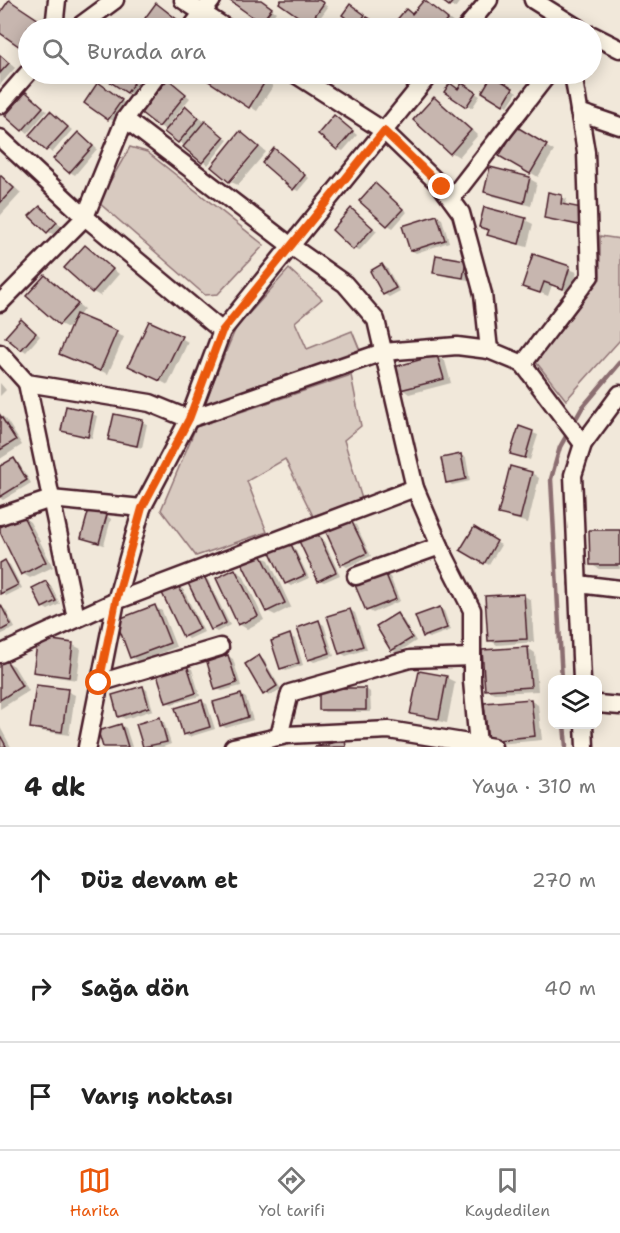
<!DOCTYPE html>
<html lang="tr">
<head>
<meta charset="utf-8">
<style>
	body { margin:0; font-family:"Shantell Sans",sans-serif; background:#f6f6f6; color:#222 }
	.controls { position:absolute; right:18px; bottom:18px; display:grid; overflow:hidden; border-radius:12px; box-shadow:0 3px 15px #0003 }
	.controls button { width:54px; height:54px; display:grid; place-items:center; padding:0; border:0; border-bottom:2px solid #e0e0e0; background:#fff; color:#222; font:30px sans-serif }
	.stop { position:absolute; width:18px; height:18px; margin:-14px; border:4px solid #ea580c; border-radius:50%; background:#fff }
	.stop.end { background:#ea580c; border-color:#fff; box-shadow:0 2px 6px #0008 }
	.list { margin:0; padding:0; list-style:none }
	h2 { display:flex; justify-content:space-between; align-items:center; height:78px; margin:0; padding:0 24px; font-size:26px }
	h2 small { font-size:20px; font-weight:400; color:#767676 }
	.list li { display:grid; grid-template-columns:39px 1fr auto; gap:18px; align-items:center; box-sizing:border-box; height:108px; padding:0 24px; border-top:2px solid #e0e0e0 }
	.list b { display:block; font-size:22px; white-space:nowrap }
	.list em { font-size:20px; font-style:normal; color:#767676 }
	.icon { flex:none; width:33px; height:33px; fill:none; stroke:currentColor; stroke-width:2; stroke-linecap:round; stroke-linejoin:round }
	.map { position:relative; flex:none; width:620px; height:747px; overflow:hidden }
	.search { position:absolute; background:#fff; box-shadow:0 3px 15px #0003; left:18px; right:18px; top:18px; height:66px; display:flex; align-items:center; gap:15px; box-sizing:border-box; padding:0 21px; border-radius:33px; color:#767676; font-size:22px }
	.sheet { height:402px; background:#fff }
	nav { display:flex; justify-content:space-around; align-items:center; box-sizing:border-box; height:84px; border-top:2px solid #e0e0e0; background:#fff; font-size:16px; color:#767676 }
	nav a { display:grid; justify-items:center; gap:3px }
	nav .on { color:#ea580c }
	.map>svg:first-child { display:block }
	.green { fill:#d8cac0; stroke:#917476; stroke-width:1.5 }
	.shadow { fill:#0003 }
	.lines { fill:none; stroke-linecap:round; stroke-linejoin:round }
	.stream { stroke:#8b6d6f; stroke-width:4.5 }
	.building { fill:#c7b6af; stroke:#4a1f2b; stroke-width:1.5 }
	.minor-casing { stroke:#4a1f2b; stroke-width:21 }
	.minor { stroke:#fcf5e5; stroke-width:16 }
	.route { stroke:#ea580c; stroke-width:8 }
</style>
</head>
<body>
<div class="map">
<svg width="620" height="747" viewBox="0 0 620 747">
	<rect width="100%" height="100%" fill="#f1e8da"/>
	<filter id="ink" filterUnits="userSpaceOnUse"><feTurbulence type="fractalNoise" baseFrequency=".0167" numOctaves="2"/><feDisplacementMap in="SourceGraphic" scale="12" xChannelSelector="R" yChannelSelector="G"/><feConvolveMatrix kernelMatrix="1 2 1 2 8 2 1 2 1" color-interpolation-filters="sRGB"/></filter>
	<g filter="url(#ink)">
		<g class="green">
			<polygon points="130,147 147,152 264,245 218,294 205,295 98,202"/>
			<polygon points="600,236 620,239 620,340 566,400 536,362 600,279"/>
			<polygon points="289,269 322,299 295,322 307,349 352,331 361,353 202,408 236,328"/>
			<polygon points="351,375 361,426 344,440 362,499 313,516 285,459 247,481 267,532 196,556 161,510 196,427"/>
		</g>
		<g class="shadow">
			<polygon points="259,0 276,12 266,25 262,22"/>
			<polygon points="283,0 318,0 328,7 314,26"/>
			<polygon points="443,0 461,0 455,8"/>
			<polygon points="425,1 455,24 451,28 405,28 397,22 413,15"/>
			<polygon points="17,6 49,27 28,28 28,51 0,32 0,16"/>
			<polygon points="350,6 366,17 360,25 344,14"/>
			<polygon points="162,8 183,25 181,28 160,28 147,18"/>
			<polygon points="0,55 15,68 0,85"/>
			<polygon points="116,74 147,74 132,95 111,80"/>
			<polygon points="209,74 254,74 273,86 257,111 206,78"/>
			<polygon points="493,77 517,92 508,106 484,91"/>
			<polygon points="173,84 190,98 168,125 170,127 191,111 228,140 208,165 160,126"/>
			<polygon points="462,85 480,96 472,108 446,92 459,90"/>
			<polygon points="103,87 126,104 114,121 109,119"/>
			<polygon points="31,97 47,111 28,133 7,116"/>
			<polygon points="435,99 442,103 478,135 459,157 451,152"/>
			<polygon points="51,113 72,130 52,153 31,135"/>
			<polygon points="339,120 357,135 343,151 338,149"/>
			<polygon points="517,129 554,151 538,177 501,155"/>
			<polygon points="83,136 97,149 75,175 70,172"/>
			<polygon points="260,147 266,152 238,185 231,182"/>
			<polygon points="279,153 309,178 298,191 294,189"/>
			<polygon points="491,169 530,179 537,183 531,206 493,196 485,191"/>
			<polygon points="0,174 21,193 0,216"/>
			<polygon points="375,185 407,212 393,228 388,225"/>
			<polygon points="549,194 567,199 565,206 582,209 584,226 550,220 545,217"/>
			<polygon points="40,208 61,226 53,234 48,232"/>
			<polygon points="352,210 377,231 359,251 354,249"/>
			<polygon points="437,216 442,219 449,242 416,253 411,250"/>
			<polygon points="525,220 533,224 527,247 497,239 489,234 490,231 481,227"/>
			<polygon points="85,246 119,274 100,296 93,292"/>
			<polygon points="534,256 577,272 571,292 552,285 548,296 524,286"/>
			<polygon points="466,262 471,264 468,280 440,275 435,272"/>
			<polygon points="382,265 387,268 400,291 389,297 384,294"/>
			<polygon points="45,277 84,309 78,317 124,337 108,374 61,354 75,320 68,328 60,324"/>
			<polygon points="26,324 40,336 26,352 22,349"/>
			<polygon points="181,338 188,342 168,385 135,368"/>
			<polygon points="437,357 445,361 451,383 409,394 402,389"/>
			<polygon points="0,383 6,390 0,396"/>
			<polygon points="92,414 97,416 92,438 63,430"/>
			<polygon points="0,415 6,419 22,445 0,459"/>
			<polygon points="142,422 147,424 142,448 110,439"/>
			<polygon points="520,428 538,435 530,460 512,453"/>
			<polygon points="461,455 466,458 470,481 452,485 448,482"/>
			<polygon points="14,459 18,462 31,483 3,500 0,498 0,468"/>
			<polygon points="532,473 539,478 528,523 507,517 500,513"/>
			<polygon points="107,516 111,519 104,545 88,540"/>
			<polygon points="23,517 30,522 53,567 30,578 22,573"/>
			<polygon points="351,522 356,525 371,556 347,567 342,564"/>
			<polygon points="474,530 501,545 489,565 462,550"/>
			<polygon points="620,532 620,569 599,569 592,565"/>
			<polygon points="317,534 322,537 340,575 324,582 319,580"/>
			<polygon points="290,544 294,547 309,578 291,586 286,583"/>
			<polygon points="261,556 269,560 291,607 275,615 267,611"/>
			<polygon points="5,562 10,565 22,588 6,596 0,591 0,565"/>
			<polygon points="235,570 243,575 264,620 247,629 239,624"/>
			<polygon points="385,574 390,577 400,601 373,613 368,610 357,586"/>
			<polygon points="204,577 208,580 230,625 217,632 212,629"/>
			<polygon points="46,583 51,586 60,604 48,610 43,607"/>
			<polygon points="178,586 183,589 204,632 189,639 184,636"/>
			<polygon points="523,595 531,600 534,642 497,645 490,640"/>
			<polygon points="1,607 6,610 15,628 0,635"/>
			<polygon points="155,607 162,611 176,647 139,662 131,657"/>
			<polygon points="439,608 444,611 451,630 429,638 424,636"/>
			<polygon points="350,610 355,613 367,649 346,656 341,653"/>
			<polygon points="397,615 402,618 416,641 397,653 393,650 378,627"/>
			<polygon points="319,622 324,625 334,656 314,662 309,659"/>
			<polygon points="290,636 295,639 303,665 286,671 281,668"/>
			<polygon points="39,640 73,645 81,649 77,680 43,675 35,671"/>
			<polygon points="528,648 535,653 538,691 494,693 487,689"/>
			<polygon points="228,656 233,659 241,686 222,691 217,689"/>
			<polygon points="259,657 264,660 281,689 269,696 264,693"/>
			<polygon points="6,661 14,666 29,691 0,709 0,665"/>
			<polygon points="187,667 192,669 200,696 172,704 167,702"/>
			<polygon points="420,672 447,678 455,682 447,723 420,717 412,713"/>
			<polygon points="142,687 147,690 153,710 125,719 120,716"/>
			<polygon points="366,689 370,692 371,712 325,712 321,710"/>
			<polygon points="67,691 75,695 69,735 40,731 32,727"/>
			<polygon points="241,695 246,698 253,720 226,728 221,725"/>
			<polygon points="531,701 538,705 542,740 497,744 489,740"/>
			<polygon points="202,702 207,704 215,729 189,737 184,734"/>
			<polygon points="159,719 164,722 171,744 163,747 145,747 138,725"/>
			<polygon points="121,725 126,728 132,747 104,747"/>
			<polygon points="0,727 11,747 0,747"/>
		</g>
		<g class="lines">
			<g class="stream">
				<polyline points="573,424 582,408 620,363"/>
				<polyline points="562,680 551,479 560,447 569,431"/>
				<polyline points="564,724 566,747"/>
			</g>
		</g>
		<g class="building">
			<polygon points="9,0 42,22 38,28 28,28 28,42 23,49 0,33 0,13"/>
			<polygon points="229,0 261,0 272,8 261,23"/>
			<polygon points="281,0 319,0 324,3 309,24 279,3"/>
			<polygon points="424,0 448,19 440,28 403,28 395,22 406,9 412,14"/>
			<polygon points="441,0 454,0 449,6"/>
			<polygon points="156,3 179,21 174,28 158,28 145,18"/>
			<polygon points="350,4 365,15 357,26 342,15"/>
			<polygon points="367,17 385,28 360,28"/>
			<polygon points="0,55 9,63 0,73"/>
			<polygon points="114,74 140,74 127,93 109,81"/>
			<polygon points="207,74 256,74 266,80 249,108 204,78"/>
			<polygon points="492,75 513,88 503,105 482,92"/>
			<polygon points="168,79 186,94 159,127 140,112"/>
			<polygon points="98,82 122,100 108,120 84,103"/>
			<polygon points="450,83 458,89 462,83 476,92 466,107 444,92"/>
			<polygon points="26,92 43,107 22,131 5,116"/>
			<polygon points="434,97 471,130 450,154 413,120"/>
			<polygon points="186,106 199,118 178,143 164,132"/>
			<polygon points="50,111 68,127 46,151 29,135"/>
			<polygon points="334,115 353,131 337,150 318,134"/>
			<polygon points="205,121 224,137 202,163 183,147"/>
			<polygon points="517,127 547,145 530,174 499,156"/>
			<polygon points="240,131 259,147 229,182 211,167"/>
			<polygon points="78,132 93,146 69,173 53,159"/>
			<polygon points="274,148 305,175 293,190 262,163"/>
			<polygon points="490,167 530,177 524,203 484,192"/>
			<polygon points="0,175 14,188 0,203"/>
			<polygon points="375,183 403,209 387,226 359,201"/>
			<polygon points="548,192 562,195 561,204 582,208 579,225 544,218"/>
			<polygon points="40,206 57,222 47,233 29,216"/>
			<polygon points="484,207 526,218 519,244 487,235 489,230 479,227"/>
			<polygon points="351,208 373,228 353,250 332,230"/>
			<polygon points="437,215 445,240 410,251 402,226"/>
			<polygon points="85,245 113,269 92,293 64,268"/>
			<polygon points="533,254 570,266 563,289 544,282 540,293 522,287"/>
			<polygon points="436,255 466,260 463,278 433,273"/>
			<polygon points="382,264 396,288 383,295 370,271"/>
			<polygon points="45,275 78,304 59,325 26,296"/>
			<polygon points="76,314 117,331 100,371 59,354"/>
			<polygon points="21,319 36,333 21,350 5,337"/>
			<polygon points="149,321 182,336 160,381 128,366"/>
			<polygon points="437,355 444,379 400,390 394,367"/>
			<polygon points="66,406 93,412 88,437 61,431"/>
			<polygon points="114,414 143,420 137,446 108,440"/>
			<polygon points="0,415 16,440 0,450"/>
			<polygon points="519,426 533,431 525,458 510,454"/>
			<polygon points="461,454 466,479 446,483 441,458"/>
			<polygon points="14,458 27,480 0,497 0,466"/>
			<polygon points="510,466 532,472 520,519 498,514"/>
			<polygon points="89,509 107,515 99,543 81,538"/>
			<polygon points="23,516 46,562 21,575 0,532 0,527"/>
			<polygon points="351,520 367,553 341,565 326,532"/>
			<polygon points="474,527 497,541 484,564 460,550"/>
			<polygon points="589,530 620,530 620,565 590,565"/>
			<polygon points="317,532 336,572 318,581 299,541"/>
			<polygon points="290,542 305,575 285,584 270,552"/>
			<polygon points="261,554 285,603 266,612 242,563"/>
			<polygon points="5,560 18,585 0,594 0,563"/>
			<polygon points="235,569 258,616 238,625 216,578"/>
			<polygon points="385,572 396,599 366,611 355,585"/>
			<polygon points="204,576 226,623 211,630 188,583"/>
			<polygon points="46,581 56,601 42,608 32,588"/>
			<polygon points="178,585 200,629 183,637 162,593"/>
			<polygon points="524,594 527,639 488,641 485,596"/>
			<polygon points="1,605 11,625 0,631 0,606"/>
			<polygon points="155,605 170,643 130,658 116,620"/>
			<polygon points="440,607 447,628 423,637 415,616"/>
			<polygon points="350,609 363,646 339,654 327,616"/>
			<polygon points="397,613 412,638 391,651 376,626"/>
			<polygon points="319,620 330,653 308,660 297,628"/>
			<polygon points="290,634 299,663 280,669 271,641"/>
			<polygon points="38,638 73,643 69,677 33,672"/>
			<polygon points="528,647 531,687 485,690 482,650"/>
			<polygon points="228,655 237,683 215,690 207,662"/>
			<polygon points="259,655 277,686 263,695 245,664"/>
			<polygon points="6,660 22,686 0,700 0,663"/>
			<polygon points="187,665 196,693 166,703 157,674"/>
			<polygon points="419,671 447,676 439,719 410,714"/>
			<polygon points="36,685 68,689 62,732 30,728"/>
			<polygon points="143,686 149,707 118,717 112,695"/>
			<rect x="319" y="688" width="47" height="22"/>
			<polygon points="241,694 248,717 220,726 213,702"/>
			<polygon points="531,699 535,736 488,741 484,703"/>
			<polygon points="202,700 210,727 183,735 175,708"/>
			<polygon points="160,717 167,742 143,747 136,724"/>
			<polygon points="121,724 128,747 103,747 98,731"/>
			<polygon points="0,735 6,746 3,747 0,747"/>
			<polygon points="345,740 346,747 314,747"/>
		</g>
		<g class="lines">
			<g class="minor-casing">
				<g id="minor">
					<polyline points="183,0 226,28"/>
					<polyline points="533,0 578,28"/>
					<polyline points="54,28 57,0"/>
					<polyline points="77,28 115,0"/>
					<polyline points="191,28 212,0"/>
					<polyline points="466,28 489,0"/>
					<polyline points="592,35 620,49"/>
					<polyline points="295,74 384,131 442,187 461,213 483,294 489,350"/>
					<polyline points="0,105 28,73"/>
					<polyline points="579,112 620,126"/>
					<polyline points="125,119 291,246 345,284 376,320 415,488 443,553 472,610 472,681 478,745 476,747"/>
					<polyline points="0,138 85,217 222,331"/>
					<polyline points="451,199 548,74"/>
					<polyline points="0,303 85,217 125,119 158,74"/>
					<polyline points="0,353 27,383 150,403 189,419 383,352 457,346 489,350 523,364 583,444"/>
					<polyline points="523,364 590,276 586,152 573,74"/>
					<polyline points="27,383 76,618"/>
					<polyline points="0,516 51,499 142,508"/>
					<polyline points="356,576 440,546"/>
					<polyline points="578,584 620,589"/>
					<polyline points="0,654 116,601 415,488"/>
					<polyline points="582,680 573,475 583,444 620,394"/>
					<polyline points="99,683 220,647"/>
					<polyline points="598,704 620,706"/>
					<polyline points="584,724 585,747"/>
					<polyline points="279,736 290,693 410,659 472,657"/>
					<polyline points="87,747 116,601 142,508 189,419 222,331 430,74"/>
					<polyline points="233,747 287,735 389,730 493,747"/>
				</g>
			</g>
			<use href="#minor" class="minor"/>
		</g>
	</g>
	<g class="lines" filter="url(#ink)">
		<polyline class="route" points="99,683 116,601 142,508 189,419 222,331 384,131 442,187"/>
	</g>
</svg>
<div class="controls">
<button><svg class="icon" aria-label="layers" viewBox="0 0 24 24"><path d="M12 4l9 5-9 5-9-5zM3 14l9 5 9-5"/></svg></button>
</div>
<div class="stop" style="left:99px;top:683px"></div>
<div class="stop end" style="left:442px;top:187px"></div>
<div class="search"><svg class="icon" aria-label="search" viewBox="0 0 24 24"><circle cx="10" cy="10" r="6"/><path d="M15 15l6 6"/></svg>Burada ara</div>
</div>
<section class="sheet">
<h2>4 dk<small>Yaya · 310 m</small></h2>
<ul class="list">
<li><svg class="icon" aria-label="ahead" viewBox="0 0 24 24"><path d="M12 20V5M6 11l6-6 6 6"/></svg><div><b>Düz devam et</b></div><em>270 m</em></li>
<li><svg class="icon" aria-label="right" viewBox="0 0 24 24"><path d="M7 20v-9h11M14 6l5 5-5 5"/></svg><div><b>Sağa dön</b></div><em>40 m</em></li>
<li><svg class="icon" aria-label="arrive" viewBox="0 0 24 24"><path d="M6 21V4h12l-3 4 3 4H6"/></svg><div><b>Varış noktası</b></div></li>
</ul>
</section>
<nav>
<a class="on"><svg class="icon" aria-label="map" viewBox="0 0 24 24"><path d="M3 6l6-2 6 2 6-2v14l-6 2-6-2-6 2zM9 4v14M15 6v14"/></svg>Harita</a>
<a><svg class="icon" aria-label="directions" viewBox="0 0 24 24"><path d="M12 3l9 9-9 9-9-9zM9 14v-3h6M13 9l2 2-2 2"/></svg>Yol tarifi</a>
<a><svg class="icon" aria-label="saved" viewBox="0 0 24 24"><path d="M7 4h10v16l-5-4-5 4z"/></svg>Kaydedilen</a>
</nav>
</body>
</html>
